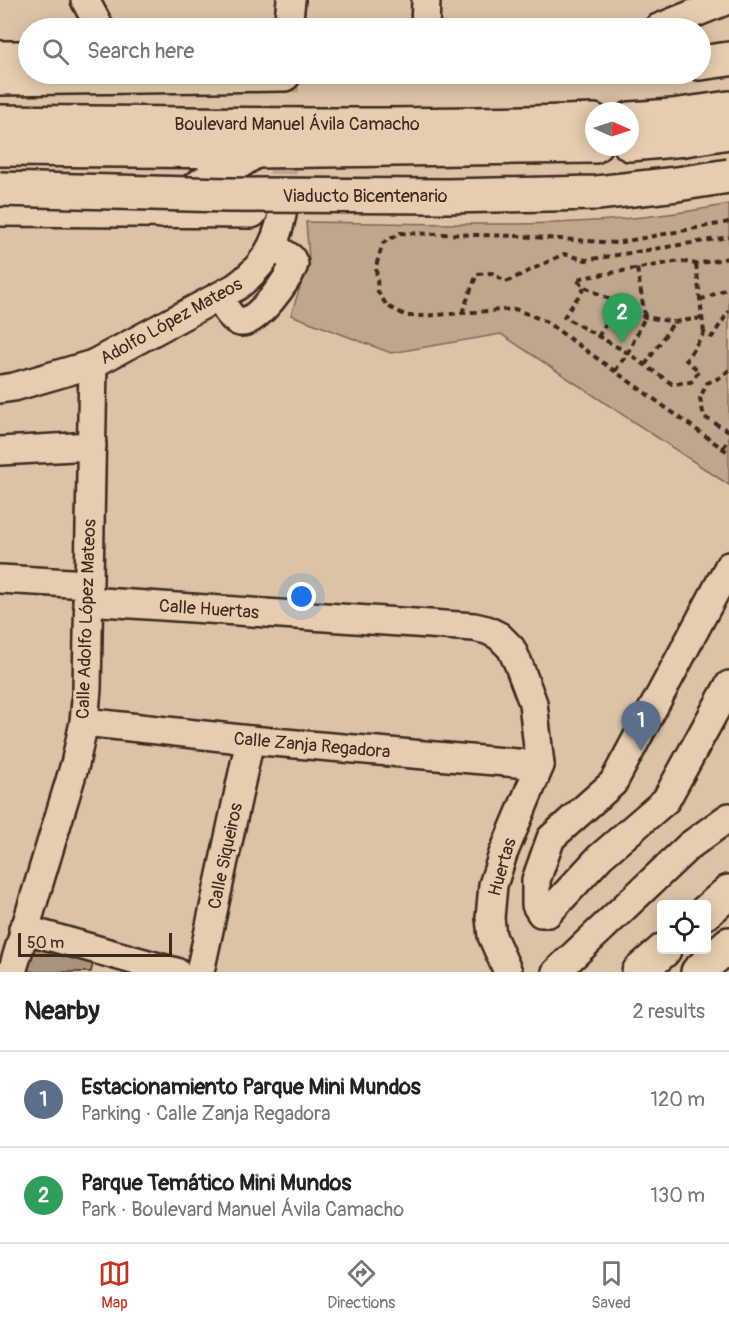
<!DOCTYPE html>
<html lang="en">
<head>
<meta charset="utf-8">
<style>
	body { margin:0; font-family:Pangolin,sans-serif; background:#f2f2f2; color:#222 }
	.controls { position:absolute; right:18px; bottom:18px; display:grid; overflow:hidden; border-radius:6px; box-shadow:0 3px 15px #0003 }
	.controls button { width:54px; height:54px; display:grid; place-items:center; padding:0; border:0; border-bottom:2px solid #e0e0e0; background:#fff; color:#222; font:30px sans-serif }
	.compass { position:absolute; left:585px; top:102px; width:54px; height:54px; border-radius:50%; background:#fff; box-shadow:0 3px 15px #0003; rotate:93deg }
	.scale { position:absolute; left:18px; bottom:15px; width:154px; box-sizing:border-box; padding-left:6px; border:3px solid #3b2a1e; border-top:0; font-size:16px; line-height:21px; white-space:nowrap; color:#3b2a1e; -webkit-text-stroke:4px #e7cdaf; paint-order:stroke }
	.you { position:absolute; left:302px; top:597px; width:21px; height:21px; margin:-15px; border:4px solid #fff; border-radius:50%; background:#1a73e8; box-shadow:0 0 0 9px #1a73e833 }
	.badge { display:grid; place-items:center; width:39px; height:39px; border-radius:50%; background:#c8321e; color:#fff; font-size:20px; font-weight:700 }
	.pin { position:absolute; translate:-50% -50px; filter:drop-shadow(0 2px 3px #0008) }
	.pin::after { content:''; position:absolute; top:32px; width:21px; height:18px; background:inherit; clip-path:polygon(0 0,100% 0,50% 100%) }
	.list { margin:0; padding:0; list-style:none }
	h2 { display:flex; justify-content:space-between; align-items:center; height:78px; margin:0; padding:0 24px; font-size:26px }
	h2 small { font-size:20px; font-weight:400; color:#767676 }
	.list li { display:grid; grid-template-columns:39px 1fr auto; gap:18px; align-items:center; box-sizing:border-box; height:96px; padding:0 24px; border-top:2px solid #e0e0e0 }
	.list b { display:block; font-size:22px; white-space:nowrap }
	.list p { margin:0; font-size:20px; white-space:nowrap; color:#767676 }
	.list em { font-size:20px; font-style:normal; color:#767676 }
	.icon { flex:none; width:33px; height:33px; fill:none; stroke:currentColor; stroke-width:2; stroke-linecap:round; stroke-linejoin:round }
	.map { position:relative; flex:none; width:729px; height:972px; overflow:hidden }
	.search { position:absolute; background:#fff; box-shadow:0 3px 15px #0003; left:18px; right:18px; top:18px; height:66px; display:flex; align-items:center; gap:15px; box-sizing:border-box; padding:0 21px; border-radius:33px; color:#767676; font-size:22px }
	.sheet { height:270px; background:#fff }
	nav { display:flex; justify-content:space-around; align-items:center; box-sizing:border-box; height:84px; border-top:2px solid #e0e0e0; background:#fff; font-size:16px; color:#767676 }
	nav a { display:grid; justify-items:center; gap:3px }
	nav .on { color:#c8321e }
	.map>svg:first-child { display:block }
	.green { fill:#bfa78d; stroke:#7d6856; stroke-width:1.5 }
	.building { fill:#aa937c; stroke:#3b2a1e; stroke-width:1.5 }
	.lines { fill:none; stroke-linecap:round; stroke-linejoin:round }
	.minor-tunnel { stroke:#bda48b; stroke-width:27; stroke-dasharray:27 14; stroke-linecap:butt }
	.minor-casing { stroke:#3b2a1e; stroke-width:32 }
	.major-casing { stroke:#3b2a1e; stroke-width:38 }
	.highway-casing { stroke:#3b2a1e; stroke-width:38 }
	.path { stroke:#3b2a1e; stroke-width:4; stroke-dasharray:6 4.5; stroke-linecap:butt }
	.minor { stroke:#e7cdaf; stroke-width:27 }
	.major { stroke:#e7cdaf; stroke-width:33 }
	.highway { stroke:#e7cdaf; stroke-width:33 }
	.highway-bridge-casing { stroke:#3b2a1e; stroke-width:38; stroke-linecap:butt }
	.highway-bridge { stroke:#e7cdaf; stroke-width:33 }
	.labels { text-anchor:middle; stroke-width:6; stroke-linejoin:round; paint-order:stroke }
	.street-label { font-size:18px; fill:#3b2a1e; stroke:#e7cdaf }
</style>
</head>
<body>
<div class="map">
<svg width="729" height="972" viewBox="0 0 729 972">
	<rect width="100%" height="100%" fill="#ddc3a6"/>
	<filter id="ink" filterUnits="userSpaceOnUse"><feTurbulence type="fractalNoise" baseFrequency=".0167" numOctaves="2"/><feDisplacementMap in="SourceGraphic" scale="12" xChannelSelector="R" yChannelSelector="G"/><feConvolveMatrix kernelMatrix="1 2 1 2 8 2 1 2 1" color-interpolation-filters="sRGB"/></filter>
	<g filter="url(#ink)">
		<path class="green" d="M729,204V485L501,334L391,353L291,315L309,259L306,222C445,223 592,232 729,204Z"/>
		<polygon class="building" points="36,939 95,955 91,972 20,972"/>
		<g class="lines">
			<polyline class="minor-tunnel" points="282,215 286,74"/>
			<g class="minor-casing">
				<g id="minor">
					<polyline points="85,0 100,28"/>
					<polyline points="288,28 291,0"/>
					<polyline points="425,28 426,0"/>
					<polyline points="658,28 728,0"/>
					<polyline points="0,55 28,55"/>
					<path d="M218,297C223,304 231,320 240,322C256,325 290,278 294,264L291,258L273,246"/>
					<path d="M0,389L14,387L93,364L236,287C262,268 276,246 282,215"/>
					<polyline points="0,451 92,446"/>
					<polyline points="729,566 613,783 551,838 536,880 536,905 541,913 548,913 600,857 666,800 729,685"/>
					<polyline points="0,579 88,584"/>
					<polyline points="87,601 474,627 487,630 499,636 511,648 518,663 533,703 540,765 503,854 493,885 490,918 492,936 508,972"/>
					<polyline points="84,722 250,740 540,765"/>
					<polyline points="23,929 176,972"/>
					<polyline points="12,972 75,764 84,722 87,689 93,364"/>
					<polyline points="200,972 250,740"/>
					<polyline points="556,972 689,846 729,817"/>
				</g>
			</g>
			<g class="major-casing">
				<g id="major">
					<polyline points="700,63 729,59"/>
					<polyline points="0,78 284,74"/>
					<polyline points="0,209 251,211"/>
				</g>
			</g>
			<g class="highway-casing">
				<g id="highway">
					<polyline points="630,119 672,116 729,108"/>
					<path d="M0,122C198,124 396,128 594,121"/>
					<polyline points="630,144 685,139 729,132"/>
					<polyline points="0,149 255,151 594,146"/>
					<polyline points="162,211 255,151"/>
					<polyline points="706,912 729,892"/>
					<polyline points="639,972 664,950"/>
					<polyline points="698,972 729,944"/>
				</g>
			</g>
			<g class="path">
				<polyline points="729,222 616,243 517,236 400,233 383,243 376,266 378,292 387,306 407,316 422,316 515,309 545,321 729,453"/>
				<polyline points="729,258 696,264 680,261 576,279 585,287 564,317 628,353 672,384 691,382 699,371 686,360 704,333 712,337 729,311"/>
				<polyline points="696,264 704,333"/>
				<polyline points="585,287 645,317 674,322"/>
				<polyline points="700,300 729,288"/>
				<polyline points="462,313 477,274 492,273 506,282 564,254 586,260 729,237"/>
				<polyline points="598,337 618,304"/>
				<polyline points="645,365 674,322 702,318"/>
				<polyline points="729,370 721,377 707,383 700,398 704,417 729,431"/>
				<polyline points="615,371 628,353 645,317 637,268"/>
				<polyline points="723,448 729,439"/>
			</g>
			<use href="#minor" class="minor"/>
			<use href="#major" class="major"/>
			<use href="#highway" class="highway"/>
			<g class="highway-bridge-casing">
				<polyline id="highway-bridge" points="0,189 227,195 448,196 597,193 677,184 729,176"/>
			</g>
			<use href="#highway-bridge" class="highway-bridge"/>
		</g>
	</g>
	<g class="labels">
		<g class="street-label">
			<text x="297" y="130">Boulevard Manuel Ávila Camacho</text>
			<text x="365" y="202">Viaducto Bicentenario</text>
			<text transform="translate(171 321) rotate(-29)" y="6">Adolfo López Mateos</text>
			<text transform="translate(209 609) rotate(4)" y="6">Calle Huertas</text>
			<text transform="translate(86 619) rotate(-88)" y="6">Calle Adolfo López Mateos</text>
			<text transform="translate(312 745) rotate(5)" y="6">Calle Zanja Regadora</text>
			<text transform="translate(225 856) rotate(-78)" y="6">Calle Siqueiros</text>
			<text transform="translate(502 867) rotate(-74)" y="6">Huertas</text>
		</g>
	</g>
</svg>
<div class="controls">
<button><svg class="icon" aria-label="locate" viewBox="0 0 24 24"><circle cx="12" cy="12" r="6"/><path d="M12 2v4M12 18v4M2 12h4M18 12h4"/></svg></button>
</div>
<svg class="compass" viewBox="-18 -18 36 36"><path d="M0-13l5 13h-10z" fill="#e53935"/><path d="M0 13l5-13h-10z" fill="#767676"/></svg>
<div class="scale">50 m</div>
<div class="you"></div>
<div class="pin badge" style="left:641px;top:751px;background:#5c6f8a">1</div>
<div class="pin badge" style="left:622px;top:343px;background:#2e9e5b">2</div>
<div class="search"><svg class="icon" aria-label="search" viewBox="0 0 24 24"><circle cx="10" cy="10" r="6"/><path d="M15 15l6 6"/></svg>Search here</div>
</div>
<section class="sheet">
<h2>Nearby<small>2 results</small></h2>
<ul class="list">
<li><span class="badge" style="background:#5c6f8a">1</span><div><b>Estacionamiento Parque Mini Mundos</b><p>Parking · Calle Zanja Regadora</p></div><em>120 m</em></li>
<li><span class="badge" style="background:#2e9e5b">2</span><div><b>Parque Temático Mini Mundos</b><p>Park · Boulevard Manuel Ávila Camacho</p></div><em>130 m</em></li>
</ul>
</section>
<nav>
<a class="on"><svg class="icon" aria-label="map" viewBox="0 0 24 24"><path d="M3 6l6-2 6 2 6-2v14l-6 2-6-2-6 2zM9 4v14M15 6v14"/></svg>Map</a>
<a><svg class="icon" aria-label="directions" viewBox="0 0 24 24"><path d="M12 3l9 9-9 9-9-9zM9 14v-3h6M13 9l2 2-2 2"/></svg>Directions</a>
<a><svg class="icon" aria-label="saved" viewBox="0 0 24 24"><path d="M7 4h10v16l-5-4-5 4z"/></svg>Saved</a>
</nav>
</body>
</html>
